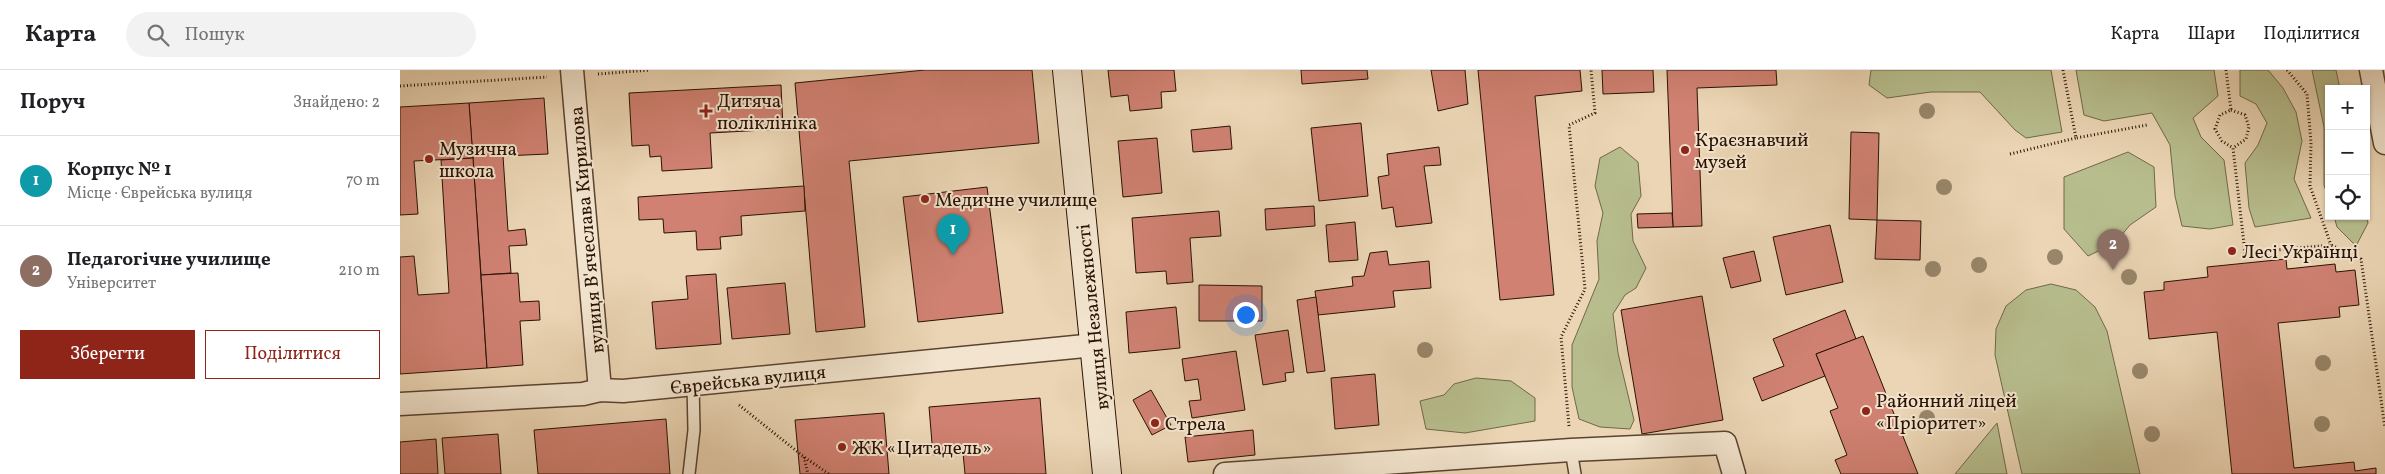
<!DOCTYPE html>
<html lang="uk">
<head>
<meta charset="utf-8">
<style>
	body { margin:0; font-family:Vollkorn,serif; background:#f2f2f2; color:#202124 }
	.controls { position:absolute; right:15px; top:15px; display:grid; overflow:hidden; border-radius:0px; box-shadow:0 1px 4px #0004 }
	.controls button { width:45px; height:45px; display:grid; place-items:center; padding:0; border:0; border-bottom:1px solid #e0e0e0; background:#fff; color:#202124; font:25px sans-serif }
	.you { position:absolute; left:845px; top:244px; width:18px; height:18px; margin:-12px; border:4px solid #fff; border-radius:50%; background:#1a73e8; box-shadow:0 0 0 8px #1a73e833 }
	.badge { display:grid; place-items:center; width:32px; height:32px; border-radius:50%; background:#8f2418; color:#fff; font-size:16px; font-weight:700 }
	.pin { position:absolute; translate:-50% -41px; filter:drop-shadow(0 1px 2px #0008) }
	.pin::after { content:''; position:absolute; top:26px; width:18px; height:15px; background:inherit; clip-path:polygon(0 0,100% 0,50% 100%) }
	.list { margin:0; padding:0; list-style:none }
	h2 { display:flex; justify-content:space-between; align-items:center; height:65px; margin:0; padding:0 20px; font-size:21px }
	h2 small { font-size:16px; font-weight:400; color:#757577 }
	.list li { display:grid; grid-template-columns:32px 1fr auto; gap:15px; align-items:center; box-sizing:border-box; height:90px; padding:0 20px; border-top:1px solid #e0e0e0 }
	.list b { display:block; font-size:19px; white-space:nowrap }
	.list p { margin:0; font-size:16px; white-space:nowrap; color:#757577 }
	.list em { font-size:16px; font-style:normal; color:#757577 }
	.actions { display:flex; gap:10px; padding:15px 20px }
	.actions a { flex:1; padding:11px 0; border:1px solid #8f2418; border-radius:0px; text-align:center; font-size:18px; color:#8f2418 }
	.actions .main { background:#8f2418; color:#fff }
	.icon { flex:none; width:28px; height:28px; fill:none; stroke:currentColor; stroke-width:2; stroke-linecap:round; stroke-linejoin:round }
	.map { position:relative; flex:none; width:1985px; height:404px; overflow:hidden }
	header { display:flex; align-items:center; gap:30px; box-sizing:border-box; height:70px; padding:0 25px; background:#fff; border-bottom:1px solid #e0e0e0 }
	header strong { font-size:24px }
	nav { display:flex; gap:28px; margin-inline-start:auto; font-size:18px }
	.search { width:350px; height:45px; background:#f2f2f2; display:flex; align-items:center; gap:12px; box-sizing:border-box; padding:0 18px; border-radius:28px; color:#757577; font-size:19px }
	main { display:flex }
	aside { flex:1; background:#fff }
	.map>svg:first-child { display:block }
	.green { fill:#b7bd8d; stroke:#706848 }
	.building { fill:#d08172; stroke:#2a1204 }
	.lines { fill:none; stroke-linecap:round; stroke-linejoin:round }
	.lane-casing { stroke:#5a4330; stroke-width:14 }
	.street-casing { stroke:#5a4330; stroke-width:25 }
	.secondary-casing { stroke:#2a1204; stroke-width:30 }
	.path { stroke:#2a1204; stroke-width:3; stroke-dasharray:1 2.5; stroke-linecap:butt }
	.lane { stroke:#f2e4ce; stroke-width:11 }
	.street { stroke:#f2e4ce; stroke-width:22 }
	.secondary { stroke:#f2e4ce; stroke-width:28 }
	.tree { fill:#98866a }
	.poi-dot { fill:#8f2418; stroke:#f2e4ce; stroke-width:2 }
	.labels { text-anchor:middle; stroke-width:4; stroke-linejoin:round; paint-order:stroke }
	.poi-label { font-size:19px; fill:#2a1204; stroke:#f2e4ce; text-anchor:start }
	.street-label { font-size:19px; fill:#2a1204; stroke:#f2e4ce }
</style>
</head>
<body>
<header>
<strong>Карта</strong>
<div class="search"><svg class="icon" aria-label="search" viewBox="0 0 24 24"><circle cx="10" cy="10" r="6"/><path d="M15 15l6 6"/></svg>Пошук</div>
<nav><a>Карта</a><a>Шари</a><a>Поділитися</a></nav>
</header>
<main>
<aside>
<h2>Поруч<small>Знайдено: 2</small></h2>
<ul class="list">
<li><span class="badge" style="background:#0f9aa8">1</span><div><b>Корпус № 1</b><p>Місце · Єврейська вулиця</p></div><em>70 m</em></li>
<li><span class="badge" style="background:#8d6e63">2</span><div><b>Педагогічне училище</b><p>Університет</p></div><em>210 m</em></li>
</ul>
<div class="actions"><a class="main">Зберегти</a><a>Поділитися</a></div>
</aside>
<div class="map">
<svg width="1985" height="404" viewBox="0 0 1985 404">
	<rect width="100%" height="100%" fill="#ebd5b4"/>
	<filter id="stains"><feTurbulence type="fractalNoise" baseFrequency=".004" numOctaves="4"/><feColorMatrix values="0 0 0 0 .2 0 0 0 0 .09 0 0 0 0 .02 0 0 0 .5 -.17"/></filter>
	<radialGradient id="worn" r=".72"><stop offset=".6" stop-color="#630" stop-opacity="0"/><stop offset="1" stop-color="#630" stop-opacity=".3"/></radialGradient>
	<g class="green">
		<polygon points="1471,0 1651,0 1662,62 1626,68 1615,60 1580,22 1531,22 1487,28 1469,15"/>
		<polygon points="1676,0 1814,0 1818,26 1793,48 1801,67 1824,90 1833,155 1810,159 1782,156 1775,126 1770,75 1752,43 1704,51 1684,45"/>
		<polygon points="1840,0 1868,0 1883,18 1896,42 1902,71 1894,109 1911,148 1855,157 1849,138 1845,93 1858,75 1867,53 1856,34 1840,26"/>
		<polygon points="1912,0 1936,0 1940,19 1929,19 1929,130 1924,115 1924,57"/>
		<polygon points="1220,77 1238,92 1241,126 1231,144 1233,171 1246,198 1236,218 1225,225 1213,244 1218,283 1234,350 1230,359 1200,357 1179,349 1172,317 1172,275 1199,209 1197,171 1203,143 1195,116 1200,88"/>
		<polygon points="1728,82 1754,97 1756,137 1730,155 1715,173 1688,186 1664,159 1664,107"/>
		<polygon points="1966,145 1968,153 1956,176 1937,157 1934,146"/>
		<polygon points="1651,214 1676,220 1695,237 1707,261 1740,404 1622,404 1595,285 1596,259 1606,236 1626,220"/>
		<polygon points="1076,308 1111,311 1135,328 1135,351 1065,363 1026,359 1020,331 1044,325 1054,314"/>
		<polygon points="1597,353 1607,404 1555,404"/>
	</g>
	<g class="building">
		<polygon points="525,0 632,0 639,73 449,91 465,257 416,262 395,13"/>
		<polygon points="708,0 774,0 776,21 761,22 762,38 730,41 728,25 711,27"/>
		<polygon points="901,0 967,0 968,9 902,14"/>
		<polygon points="1031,0 1065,0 1068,34 1038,41"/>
		<polygon points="1078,0 1180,0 1182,21 1135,26 1154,225 1100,230"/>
		<polygon points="1202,0 1253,0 1254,22 1203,24"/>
		<polygon points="1267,0 1376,0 1377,15 1297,18 1302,156 1273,157"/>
		<polygon points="381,15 383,59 310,63 312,98 262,101 261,86 250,87 249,75 232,76 229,23"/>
		<polygon points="144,28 148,84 103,86 108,161 125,159 127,175 109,176 111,203 81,205 69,33"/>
		<polygon points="69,33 73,88 14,91 18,144 0,145 0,37"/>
		<polygon points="961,53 968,126 919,131 911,58"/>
		<polygon points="830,56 832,79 793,82 791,60"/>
		<polygon points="1451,62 1479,63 1477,150 1449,149"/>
		<polygon points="757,68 762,123 723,127 718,71"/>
		<polygon points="1039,77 1041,95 1024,96 1032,153 996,157 993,137 982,139 978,107 989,105 987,84"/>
		<polygon points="73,88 87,298 0,304 0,187 14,186 18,225 49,223 41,90"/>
		<polygon points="404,116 405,141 341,146 342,165 320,167 321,179 297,180 296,161 264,163 263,149 239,150 238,127"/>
		<polygon points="587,117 603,243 518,252 503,127"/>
		<polygon points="914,136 915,156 866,160 865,139"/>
		<polygon points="819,141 821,166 790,168 793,212 767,214 766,201 736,203 732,148"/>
		<polygon points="1272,143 1273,157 1238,158 1237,144"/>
		<polygon points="1477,150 1521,151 1520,190 1475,189"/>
		<polygon points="955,152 958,190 929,192 926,155"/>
		<polygon points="1430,155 1443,212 1386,225 1373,167"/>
		<polygon points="987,181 989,195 1029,191 1031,218 993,221 995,237 918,245 915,221 953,216 952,207 964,206 970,183"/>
		<polygon points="1354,181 1361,211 1331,218 1323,188"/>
		<polygon points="1886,189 1887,199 1935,194 1936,202 1955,200 1959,235 1939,237 1940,247 1878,253 1894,398 1954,392 1955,401 1976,398 1976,404 1832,404 1817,262 1749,269 1744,222 1764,220 1764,212 1808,207 1807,197"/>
		<polygon points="118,203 120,232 139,231 140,250 120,251 123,295 87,298 81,205"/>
		<polygon points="316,204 321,274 256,279 252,232 288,229 286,206"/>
		<polygon points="385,213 390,264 332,269 327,218"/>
		<polygon points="799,215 862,216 862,251 799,251"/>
		<polygon points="1302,226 1323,350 1242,364 1221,240"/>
		<polygon points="916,227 925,301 907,303 897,230"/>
		<polygon points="776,237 780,278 729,283 726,242"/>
		<polygon points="1445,240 1456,269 1416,284 1425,306 1362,331 1353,308 1384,296 1373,269"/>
		<polygon points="888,260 894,302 885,303 886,311 863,315 855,265"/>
		<polygon points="1463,266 1518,404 1441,404 1435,390 1447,385 1430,341 1438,338 1416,284"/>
		<polygon points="836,281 845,340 792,348 789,331 801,330 798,309 785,311 782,289"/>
		<polygon points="975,304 979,355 935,359 931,308"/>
		<polygon points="751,320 771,355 752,365 733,330"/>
		<polygon points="640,328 646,404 565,404 563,383 533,385 529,337"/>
		<polygon points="484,343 489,404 400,404 395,350"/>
		<polygon points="266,349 270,404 138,404 134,360"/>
		<polygon points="853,360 855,385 788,392 785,367"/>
		<polygon points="98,364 101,404 45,404 42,368"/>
		<polygon points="36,369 38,404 0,404 0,372"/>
	</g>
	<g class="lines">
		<g class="lane-casing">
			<g id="lane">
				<polyline points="1171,380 1175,404"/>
				<polyline points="289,404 294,360 293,314"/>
			</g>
		</g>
		<g class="street-casing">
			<g id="street">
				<polyline points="172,0 200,320"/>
				<polyline points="1971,0 1985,73"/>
				<polyline points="0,334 183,324 200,320 223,321 695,275"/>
				<polyline points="825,404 1171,380 1325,373 1334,404"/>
			</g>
		</g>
		<g class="secondary-casing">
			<polyline id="secondary" points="667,0 707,404"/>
		</g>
		<g class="path">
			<polyline points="1663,0 1676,68 1747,55"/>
			<polyline points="1826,0 1831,40 1820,45 1815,59 1822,71 1833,78 1845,183 1931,175 1961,189 1985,358"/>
			<polyline points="1887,0 1907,24 1911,73 1910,116 1931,175"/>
			<polyline points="198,4 250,0"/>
			<polyline points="0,16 147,7"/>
			<polyline points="1831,40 1845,45 1849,57 1846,69 1833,78"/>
			<polyline points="1610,84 1676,68"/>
			<polyline points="339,335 404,387 429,404"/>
			<polyline points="1169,356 1161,267 1185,219 1169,55 1195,43 1191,0"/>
			<polyline points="404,387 408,404"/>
		</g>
		<use href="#lane" class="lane"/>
		<use href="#street" class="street"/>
		<use href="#secondary" class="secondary"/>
	</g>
	<g class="tree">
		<circle cx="1527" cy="41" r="8"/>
		<circle cx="1544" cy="117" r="8"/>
		<circle cx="1655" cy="187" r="8"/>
		<circle cx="1579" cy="195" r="8"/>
		<circle cx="1533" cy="199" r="8"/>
		<circle cx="1729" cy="207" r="8"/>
		<circle cx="1025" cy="280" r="8"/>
		<circle cx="1923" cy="293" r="8"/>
		<circle cx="1740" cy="301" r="8"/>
		<circle cx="1527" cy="348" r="8"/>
		<circle cx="1922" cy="354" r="8"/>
		<circle cx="1752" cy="364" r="8"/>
	</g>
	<g class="poi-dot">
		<path d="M303.5 33.5h5v5h5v5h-5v5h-5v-5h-5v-5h5z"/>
		<circle cx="1285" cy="80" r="5"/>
		<circle cx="29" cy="89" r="5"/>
		<circle cx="525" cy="129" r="5"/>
		<circle cx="1832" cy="181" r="5"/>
		<circle cx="1466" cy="341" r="5"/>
		<circle cx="755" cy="353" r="5"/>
		<circle cx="442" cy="377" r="5"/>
	</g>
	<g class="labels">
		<g class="poi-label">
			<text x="317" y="37">Дитяча<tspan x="317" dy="22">поліклініка</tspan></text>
			<text x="1295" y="76">Краєзнавчий<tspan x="1295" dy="22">музей</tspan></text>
			<text x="39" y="85">Музична<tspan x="39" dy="22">школа</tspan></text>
			<text x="535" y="136">Медичне училище</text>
			<text x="1842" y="188">Лесі Українці</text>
			<text x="1476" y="337">Районний ліцей<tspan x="1476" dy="22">«Пріоритет»</tspan></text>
			<text x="765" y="360">Стрела</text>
			<text x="452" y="384">ЖК «Цитадель»</text>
		</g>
		<g class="street-label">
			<text transform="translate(186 160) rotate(-95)" y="7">вулиця В'ячеслава Кирилова</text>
			<text transform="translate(692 247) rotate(-96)" y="7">вулиця Незалежності</text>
			<text transform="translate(348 309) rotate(-6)" y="7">Єврейська вулиця</text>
		</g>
	</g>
	<rect width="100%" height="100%" filter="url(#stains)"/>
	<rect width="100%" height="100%" fill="url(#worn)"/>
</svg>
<div class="controls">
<button>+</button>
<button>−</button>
<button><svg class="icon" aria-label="locate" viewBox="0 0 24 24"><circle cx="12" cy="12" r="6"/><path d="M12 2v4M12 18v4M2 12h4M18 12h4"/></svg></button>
</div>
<div class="you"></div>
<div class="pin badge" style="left:553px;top:185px;background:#0f9aa8">1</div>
<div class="pin badge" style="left:1713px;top:200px;background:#8d6e63">2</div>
</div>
</main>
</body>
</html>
